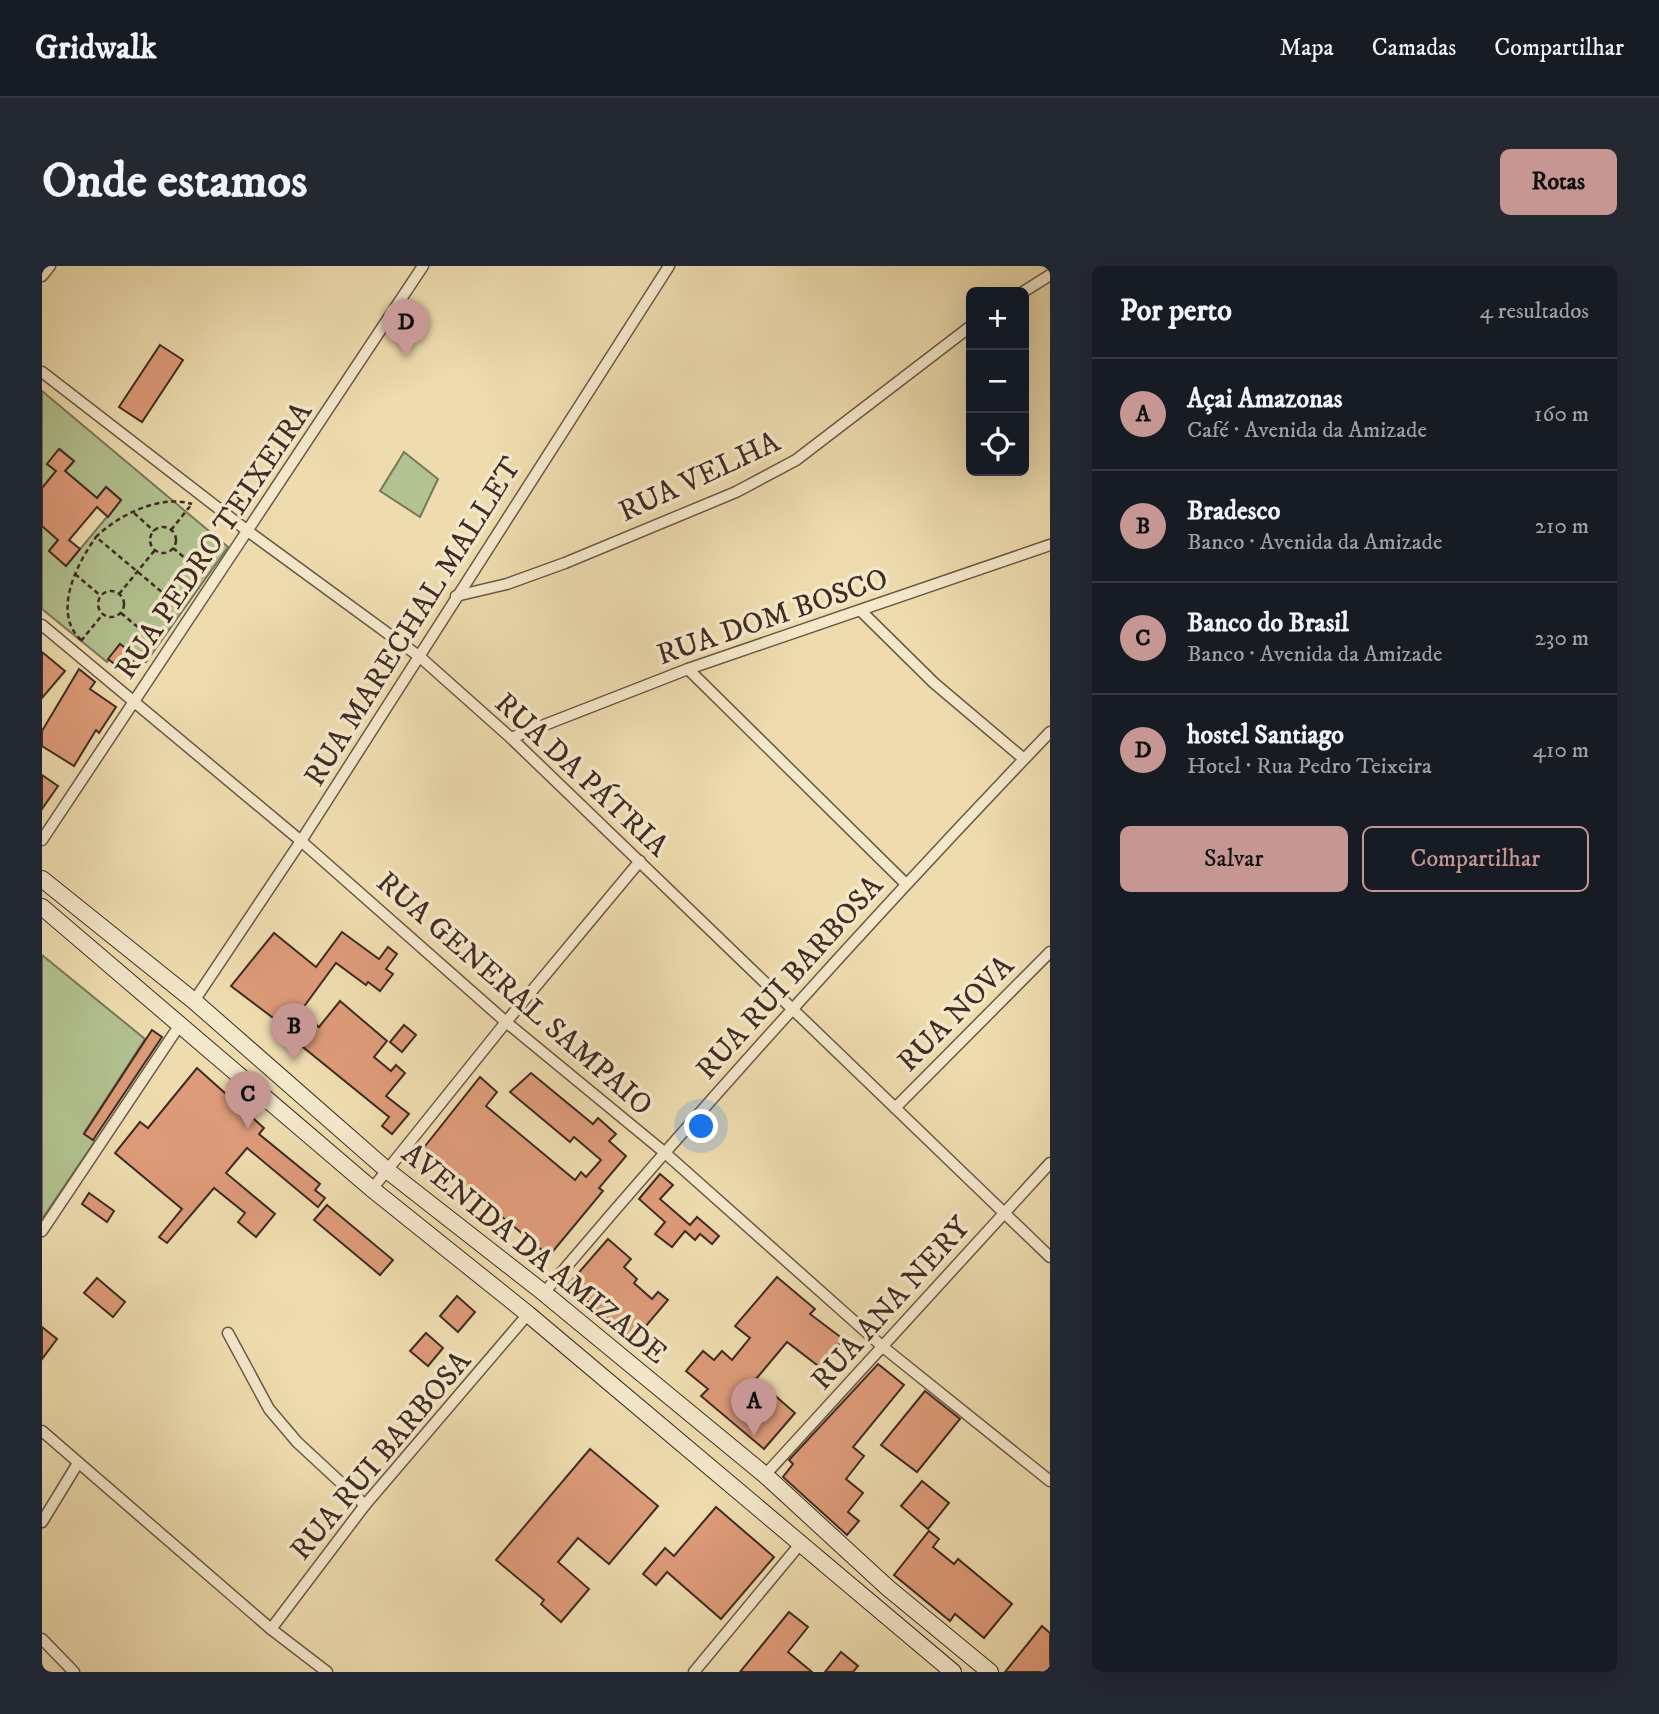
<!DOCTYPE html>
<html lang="pt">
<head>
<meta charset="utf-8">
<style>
	body { margin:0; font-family:"IM FELL DW Pica",serif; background:#242831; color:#f1f3f6 }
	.controls { position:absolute; right:21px; top:21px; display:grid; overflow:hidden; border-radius:10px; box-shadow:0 7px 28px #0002 }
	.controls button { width:63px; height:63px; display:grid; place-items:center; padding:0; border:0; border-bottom:2px solid #363941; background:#171b24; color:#f1f3f6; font:35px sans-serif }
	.you { position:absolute; left:660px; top:861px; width:24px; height:24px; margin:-18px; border:5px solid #fff; border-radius:50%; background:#1a73e8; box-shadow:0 0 0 10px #1a73e833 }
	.badge { display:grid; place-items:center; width:46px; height:46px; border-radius:50%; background:#c59692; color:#111; font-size:23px; font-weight:700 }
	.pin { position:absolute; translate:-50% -58px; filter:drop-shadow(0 2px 4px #0008) }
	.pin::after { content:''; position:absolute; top:37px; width:24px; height:21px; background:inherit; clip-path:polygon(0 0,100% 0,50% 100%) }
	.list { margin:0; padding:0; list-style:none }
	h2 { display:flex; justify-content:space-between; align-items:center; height:91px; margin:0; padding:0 28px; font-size:30px }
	h2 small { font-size:23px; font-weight:400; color:#9ea1a6 }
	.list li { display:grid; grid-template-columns:46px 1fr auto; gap:21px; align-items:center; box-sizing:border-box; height:112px; padding:0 28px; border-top:2px solid #363941 }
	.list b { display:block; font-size:26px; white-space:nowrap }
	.list p { margin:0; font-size:23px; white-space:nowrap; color:#9ea1a6 }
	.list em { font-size:23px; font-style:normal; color:#9ea1a6 }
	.actions { display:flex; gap:14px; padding:21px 28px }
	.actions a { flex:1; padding:16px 0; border:2px solid #c59692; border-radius:10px; text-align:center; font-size:24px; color:#c59692 }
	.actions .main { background:#c59692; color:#111 }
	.icon { flex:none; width:38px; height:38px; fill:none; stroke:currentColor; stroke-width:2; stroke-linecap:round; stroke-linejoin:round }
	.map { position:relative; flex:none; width:1008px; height:1406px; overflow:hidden; border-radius:10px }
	header { display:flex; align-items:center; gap:42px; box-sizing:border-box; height:98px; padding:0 35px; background:#171b24; border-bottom:2px solid #363941 }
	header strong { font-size:33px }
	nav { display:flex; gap:38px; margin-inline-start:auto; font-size:24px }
	.intro { display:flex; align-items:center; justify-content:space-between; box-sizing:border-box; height:168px; padding:0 42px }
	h1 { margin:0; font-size:49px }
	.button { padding:18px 32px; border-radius:10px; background:#c59692; color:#111; font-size:24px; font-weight:700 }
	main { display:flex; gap:42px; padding:0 42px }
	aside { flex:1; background:#171b24; border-radius:10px; box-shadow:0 7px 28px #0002 }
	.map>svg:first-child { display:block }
	.green { fill:#b2c290; stroke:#79775a; stroke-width:2 }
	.building { fill:#de9b79; stroke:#402c24; stroke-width:2 }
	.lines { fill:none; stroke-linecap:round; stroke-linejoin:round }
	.minor-casing { stroke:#6c5847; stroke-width:13 }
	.secondary-casing { stroke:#402c24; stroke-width:18 }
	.path { stroke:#402c24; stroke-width:2.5; stroke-dasharray:5 3.5; stroke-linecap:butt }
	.minor { stroke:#f4e8cb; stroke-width:10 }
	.secondary { stroke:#f4e8cb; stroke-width:16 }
	.labels { text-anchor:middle; stroke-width:7; stroke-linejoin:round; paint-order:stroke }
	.street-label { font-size:30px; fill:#402c24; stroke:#f4e8cb }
</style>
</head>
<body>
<header>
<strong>Gridwalk</strong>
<nav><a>Mapa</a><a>Camadas</a><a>Compartilhar</a></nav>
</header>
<div class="intro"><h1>Onde estamos</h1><a class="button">Rotas</a></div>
<main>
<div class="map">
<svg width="1008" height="1406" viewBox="0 0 1008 1406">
	<rect width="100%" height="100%" fill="#eedcaf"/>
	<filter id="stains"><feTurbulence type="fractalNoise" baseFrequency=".00286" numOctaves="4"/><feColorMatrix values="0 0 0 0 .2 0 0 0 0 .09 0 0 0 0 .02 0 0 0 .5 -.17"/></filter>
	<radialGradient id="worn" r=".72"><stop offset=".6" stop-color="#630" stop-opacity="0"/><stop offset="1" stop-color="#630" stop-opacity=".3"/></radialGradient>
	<g class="green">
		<polygon points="0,125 186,281 104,396 78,378 65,396 0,343 0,260 16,274 7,285 24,300 79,234 64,221 55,232 23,205 32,195 18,183 5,198 14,205 0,222"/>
		<polygon points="362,186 396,213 378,251 338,225"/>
		<polygon points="0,689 103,773 42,867 53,875 0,953"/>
	</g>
	<g class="building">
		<polygon points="118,79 141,94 100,156 77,141"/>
		<polygon points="17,183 32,195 23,205 55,232 64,221 79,234 66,251 55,241 27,274 38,283 24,300 7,285 16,274 0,260 0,222 14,205 5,198"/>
		<polygon points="78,378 95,391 83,406 66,393"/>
		<polygon points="0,386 23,405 0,432"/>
		<polygon points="37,403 53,416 48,423 74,441 57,467 54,464 32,500 0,480 0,465"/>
		<polygon points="0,509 16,520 0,543"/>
		<polygon points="300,666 337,693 346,681 355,688 344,703 351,708 338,725 326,716 324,719 294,697 258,746 277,761 298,735 345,775 332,791 349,805 354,799 363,807 344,830 367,848 350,868 340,860 347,851 256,777 259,773 189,720 232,667 274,701"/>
		<polygon points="362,759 374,769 360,786 348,776"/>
		<polygon points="110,764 120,771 51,874 42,868"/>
		<polygon points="155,802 222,862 217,868 278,918 273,924 283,932 276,941 205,882 184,907 233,948 214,971 196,956 203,947 172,922 125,977 117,971 140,943 73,887 98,856 106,862"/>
		<polygon points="489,807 551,858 556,852 574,868 567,875 584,890 557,922 561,925 507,990 380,884 438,811 455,826 444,840 533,914 539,906 544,911 559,894 532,871 528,876 468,826"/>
		<polygon points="618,908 631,919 618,933 648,959 655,951 677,970 670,978 658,968 653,974 643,965 630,981 613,968 623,956 597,933"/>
		<polygon points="47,927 72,945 65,956 40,938"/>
		<polygon points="285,939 351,994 338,1009 272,954"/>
		<polygon points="566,973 589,993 582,1001 595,1013 592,1017 610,1033 616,1026 626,1034 592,1074 526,1019"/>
		<polygon points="735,1011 773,1043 768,1048 801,1073 779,1102 745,1076 714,1113 753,1147 722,1183 659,1130 666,1123 644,1105 661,1085 672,1094 680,1085 690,1094 708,1072 693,1060"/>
		<polygon points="55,1012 83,1036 71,1051 42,1027"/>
		<polygon points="415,1030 433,1046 416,1066 398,1050"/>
		<polygon points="0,1061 15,1073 0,1093"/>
		<polygon points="384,1067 401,1082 386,1100 368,1085"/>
		<polygon points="836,1098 862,1119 811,1181 822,1190 804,1213 821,1227 806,1246 817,1255 805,1269 741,1211 751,1198 747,1194"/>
		<polygon points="883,1125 918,1153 875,1206 839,1179"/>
		<polygon points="548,1183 616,1240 567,1298 536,1272 516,1296 547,1323 519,1356 499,1338 502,1334 454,1294"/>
		<polygon points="880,1215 907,1237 886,1263 859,1240"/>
		<polygon points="674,1241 732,1291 679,1353 625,1306 614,1319 601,1308 623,1282 632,1290"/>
		<polygon points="887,1265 897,1273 891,1281 912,1298 916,1293 970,1338 942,1372 913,1348 908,1355 852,1309"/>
		<polygon points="747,1346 766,1361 746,1386 770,1406 698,1406"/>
		<polygon points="1000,1360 1008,1367 1008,1406 963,1406"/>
		<polygon points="799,1386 816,1400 811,1406 783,1406"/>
	</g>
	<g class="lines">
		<g class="minor-casing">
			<g id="minor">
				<polyline points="0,10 8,0"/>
				<polyline points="981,26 1008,9"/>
				<polyline points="0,106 207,266 378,391 469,472 1008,991"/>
				<polyline points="414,330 465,318 523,297 694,226 754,194 929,60"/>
				<polyline points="819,345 892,417 982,493"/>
				<polyline points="0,359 259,575 464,756 622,886 841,1081 1008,1215"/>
				<polyline points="646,403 864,618"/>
				<polyline points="469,472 646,403 1008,279"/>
				<polyline points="0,574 381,0"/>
				<polyline points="152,735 259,575 627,0"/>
				<polyline points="853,842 1008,686"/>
				<polyline points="330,923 464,756 598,595"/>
				<polyline points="0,965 139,757"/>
				<path d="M502,1027C665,835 834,648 1008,466"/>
				<polyline points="186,1067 227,1143 255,1176 323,1239"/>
				<polyline points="0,1165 229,1363 285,1406"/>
				<polyline points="723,1209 1008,897"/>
				<polyline points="0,1256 36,1197"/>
				<polyline points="229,1363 323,1239 486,1048"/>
				<polyline points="0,1373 32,1406"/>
				<polyline points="652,1406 759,1277"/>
			</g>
		</g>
		<g class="secondary-casing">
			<g id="secondary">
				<polyline points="0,613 152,735 346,905 502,1027 723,1209 846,1322 948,1406"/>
				<polyline points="0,641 330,923 486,1048 911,1406"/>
			</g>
		</g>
		<g class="path">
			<polyline points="92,247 112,265"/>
			<circle cx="121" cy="274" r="13"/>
			<polyline points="129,264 149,239"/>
			<polyline points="131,282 163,309"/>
			<polyline points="33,308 59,330"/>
			<circle cx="69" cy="338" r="13"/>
			<polyline points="77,328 113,284"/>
			<path d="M139,342L54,271C76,249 119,228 150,238"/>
			<polyline points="79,347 116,378"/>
			<path d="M39,374C10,347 34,299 54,271"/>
			<polyline points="39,375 61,348"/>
		</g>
		<use href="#minor" class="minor"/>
		<use href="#secondary" class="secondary"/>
	</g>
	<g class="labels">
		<g class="street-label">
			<text transform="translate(657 210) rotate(-25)" y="10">RUA VELHA</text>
			<text transform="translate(171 274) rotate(-56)" y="10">RUA PEDRO TEIXEIRA</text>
			<text transform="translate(730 350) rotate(-19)" y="10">RUA DOM BOSCO</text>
			<text transform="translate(370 355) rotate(-58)" y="10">RUA MARECHAL MALLET</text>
			<text transform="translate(540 508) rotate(43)" y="10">RUA DA PÁTRIA</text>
			<text transform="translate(747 711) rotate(-48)" y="10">RUA RUI BARBOSA</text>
			<text transform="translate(473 727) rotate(41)" y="10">RUA GENERAL SAMPAIO</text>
			<text transform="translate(913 747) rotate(-45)" y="10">RUA NOVA</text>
			<text transform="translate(493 987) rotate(39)" y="10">AVENIDA DA AMIZADE</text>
			<text transform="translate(848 1037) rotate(-48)" y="10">RUA ANA NERY</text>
			<text transform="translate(338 1189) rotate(-50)" y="10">RUA RUI BARBOSA</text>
		</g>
	</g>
	<rect width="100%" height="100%" filter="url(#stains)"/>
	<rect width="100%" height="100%" fill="url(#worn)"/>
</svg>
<div class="controls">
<button>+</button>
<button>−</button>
<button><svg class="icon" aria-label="locate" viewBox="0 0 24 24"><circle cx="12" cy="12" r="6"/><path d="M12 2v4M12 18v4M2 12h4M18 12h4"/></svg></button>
</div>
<div class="you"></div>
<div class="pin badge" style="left:712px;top:1170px">A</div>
<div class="pin badge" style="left:252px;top:795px">B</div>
<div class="pin badge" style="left:206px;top:863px">C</div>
<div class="pin badge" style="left:364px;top:91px">D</div>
</div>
<aside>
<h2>Por perto<small>4 resultados</small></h2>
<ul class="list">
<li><span class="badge">A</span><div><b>Açai Amazonas</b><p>Café · Avenida da Amizade</p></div><em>160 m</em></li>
<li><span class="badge">B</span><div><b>Bradesco</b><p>Banco · Avenida da Amizade</p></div><em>210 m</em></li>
<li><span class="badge">C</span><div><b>Banco do Brasil</b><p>Banco · Avenida da Amizade</p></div><em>230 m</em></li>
<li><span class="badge">D</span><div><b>hostel Santiago</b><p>Hotel · Rua Pedro Teixeira</p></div><em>410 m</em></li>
</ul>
<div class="actions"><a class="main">Salvar</a><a>Compartilhar</a></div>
</aside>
</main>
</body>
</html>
